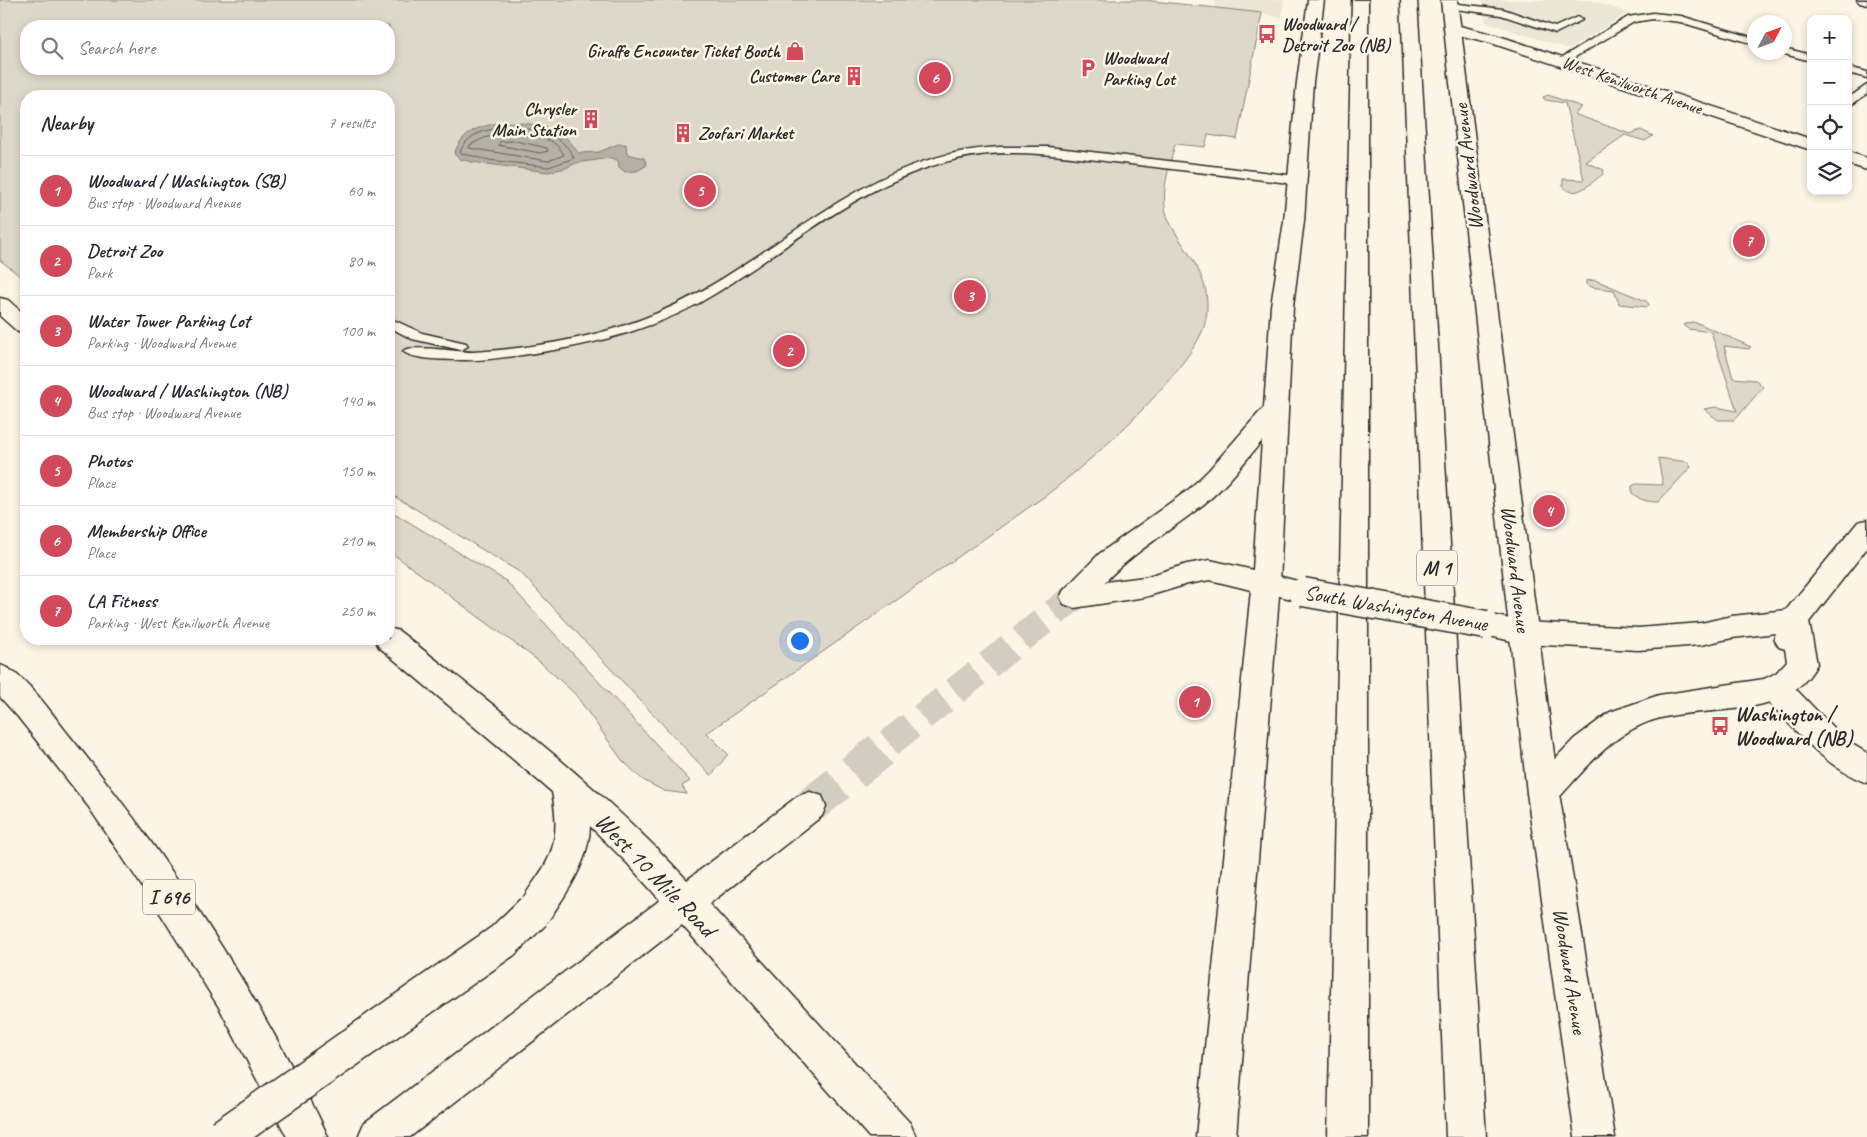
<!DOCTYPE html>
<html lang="en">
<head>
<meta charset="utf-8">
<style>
	body { margin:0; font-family:Caveat,sans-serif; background:#f7f7f7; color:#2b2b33 }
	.controls { position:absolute; right:15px; top:15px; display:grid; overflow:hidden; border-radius:10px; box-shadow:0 2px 8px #0003 }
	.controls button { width:45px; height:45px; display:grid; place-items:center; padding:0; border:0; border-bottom:1px solid #e1e1e2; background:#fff; color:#2b2b33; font:25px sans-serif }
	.compass { position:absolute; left:1747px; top:15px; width:45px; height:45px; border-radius:50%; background:#fff; box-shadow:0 2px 8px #0003; rotate:49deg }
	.you { position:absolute; left:799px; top:640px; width:18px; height:18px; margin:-12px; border:4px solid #fff; border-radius:50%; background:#1a73e8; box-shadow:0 0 0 8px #1a73e833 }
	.badge { display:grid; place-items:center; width:32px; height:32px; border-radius:50%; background:#d1495b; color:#fff; font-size:16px; font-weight:700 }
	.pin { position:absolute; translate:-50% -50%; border:2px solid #fff; box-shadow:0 1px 5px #0006 }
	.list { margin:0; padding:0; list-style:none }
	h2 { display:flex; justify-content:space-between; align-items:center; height:65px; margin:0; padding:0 20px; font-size:21px }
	h2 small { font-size:16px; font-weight:400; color:#7c7c81 }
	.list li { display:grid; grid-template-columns:32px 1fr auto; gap:15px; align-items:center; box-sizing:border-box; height:70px; padding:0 20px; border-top:1px solid #e1e1e2 }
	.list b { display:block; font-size:19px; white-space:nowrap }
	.list p { margin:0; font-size:16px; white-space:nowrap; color:#7c7c81 }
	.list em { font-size:16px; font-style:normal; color:#7c7c81 }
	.icon { flex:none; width:28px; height:28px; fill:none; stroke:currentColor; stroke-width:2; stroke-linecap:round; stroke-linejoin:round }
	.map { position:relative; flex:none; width:1867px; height:1137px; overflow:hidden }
	.search { position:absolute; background:#fff; box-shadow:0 2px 8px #0003; left:20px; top:20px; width:375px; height:55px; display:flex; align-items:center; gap:12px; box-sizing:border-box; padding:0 18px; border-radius:20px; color:#7c7c81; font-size:19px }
	.panel { position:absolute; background:#fff; box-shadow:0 2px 8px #0003; left:20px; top:90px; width:375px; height:555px; border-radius:20px }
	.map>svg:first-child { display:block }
	.built { fill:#ece6d7 }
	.green { fill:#ded8ca; stroke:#84827a; fill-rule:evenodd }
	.water { fill:#b4b0a5; stroke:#7d7b74 }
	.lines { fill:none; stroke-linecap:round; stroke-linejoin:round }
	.shore { stroke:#62605c; stroke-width:1 }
	.primary-tunnel-far1 { stroke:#d2cdc0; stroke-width:28; stroke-dasharray:28 14; stroke-linecap:butt }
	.primary-tunnel { stroke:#d2cdc0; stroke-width:36; stroke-dasharray:36 18; stroke-linecap:butt }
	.service-casing { stroke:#2b2b2b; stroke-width:3 }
	.minor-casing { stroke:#2b2b2b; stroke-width:3 }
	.secondary-casing { stroke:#2b2b2b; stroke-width:3 }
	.primary-casing { stroke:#2b2b2b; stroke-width:3 }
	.motorway-casing { stroke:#2b2b2b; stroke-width:3 }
	.service { fill:#fcf5e5; fill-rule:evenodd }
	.minor { fill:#fcf5e5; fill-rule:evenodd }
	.secondary { fill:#fcf5e5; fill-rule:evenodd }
	.primary { fill:#fcf5e5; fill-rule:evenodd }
	.motorway { fill:#fcf5e5; fill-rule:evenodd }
	.secondary-bridge-casing { stroke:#2b2b2b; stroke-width:31; stroke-linecap:butt }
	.primary-bridge-casing { stroke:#2b2b2b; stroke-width:39; stroke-linecap:butt }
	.secondary-bridge { stroke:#fcf5e5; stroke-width:28 }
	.primary-bridge { stroke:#fcf5e5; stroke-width:36 }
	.labels { text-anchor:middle; stroke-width:5; stroke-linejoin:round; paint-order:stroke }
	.far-poi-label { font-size:18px; font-weight:bold; fill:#2b2b2b; stroke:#fcf5e5; text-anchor:start }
	.far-street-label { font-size:18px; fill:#2b2b2b; stroke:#fcf5e5 }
	.shield { fill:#fcf5e5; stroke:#6a6863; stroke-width:1 }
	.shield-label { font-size:20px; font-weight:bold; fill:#2b2b2b }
	.street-label { font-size:21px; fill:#2b2b2b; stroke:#fcf5e5 }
	.poi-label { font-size:21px; font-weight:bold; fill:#2b2b2b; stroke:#fcf5e5; text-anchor:start }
	.near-street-label { font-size:25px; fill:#2b2b2b; stroke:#fcf5e5 }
</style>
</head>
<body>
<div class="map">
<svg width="1867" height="1137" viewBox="0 0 1867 1137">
	<rect width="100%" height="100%" fill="#fcf5e5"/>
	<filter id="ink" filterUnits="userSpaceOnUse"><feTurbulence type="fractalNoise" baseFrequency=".02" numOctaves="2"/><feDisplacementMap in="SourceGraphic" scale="10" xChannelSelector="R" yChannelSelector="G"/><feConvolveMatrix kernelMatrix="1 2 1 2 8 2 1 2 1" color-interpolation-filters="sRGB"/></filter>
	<g filter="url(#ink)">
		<g class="built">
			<polygon points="1216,0 1284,0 1281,18 1262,13 1215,8"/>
			<polygon points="1482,0 1591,0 1628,13 1569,49 1486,22"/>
		</g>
		<g class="green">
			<path d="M0,0H1144L1262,13L1237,139L1208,135L1205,147L1175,144C1169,169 1157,200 1171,225C1182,245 1197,262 1204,284C1209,300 1208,322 1200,336C1192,352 1180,366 1169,380C1133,423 1092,459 1048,494L707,733L728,754L711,776L521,573L389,493V96H26V281L0,260ZM26,26H389V69H26Z"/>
			<path d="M1548,95L1582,107L1574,114L1630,134L1641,130L1653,136L1645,141L1625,135L1586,162L1604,170L1603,174C1592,182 1575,201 1563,186V179L1584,180L1565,103L1545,100L1543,97Z"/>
			<polygon points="1595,280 1646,301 1649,304 1648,307 1619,304 1614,290 1590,287 1586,284 1586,281"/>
			<polygon points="1692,322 1700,324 1751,347 1749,349 1724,346 1733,378 1756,380 1763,387 1735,420 1718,420 1704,409 1716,407 1737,411 1711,332 1688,329 1683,325"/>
			<path d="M1658,458L1688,462L1691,467L1658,502C1647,502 1640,500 1632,493V486L1636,484L1663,485Z"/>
			<polygon points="389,510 506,581 690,781 682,786 687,794 664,791 643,780 622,760 575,694 540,662 389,551"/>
		</g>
		<path class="water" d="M505,122C525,123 550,124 566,138C572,142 574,149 579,153L599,152L618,144H626L627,154L644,158L647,165L637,171L625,172L618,166L619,162L617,160L610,158L576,163L566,168L548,172L472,162L460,159L454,154C463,129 481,126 505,122Z"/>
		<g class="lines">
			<g class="shore">
				<path d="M505,127C532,128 561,131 574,158L549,167L489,160L460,153C466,133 487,130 505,127Z"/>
				<path d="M506,133C527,134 554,134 564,155L548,161L469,148L470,145L484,138Z"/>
				<polygon points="516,141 547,148 548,151 540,153 498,145 500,142"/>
			</g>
			<polyline class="primary-tunnel-far1" points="889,743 1074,597"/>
			<polyline class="primary-tunnel" points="810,806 891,742"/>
			<g class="service-casing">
				<g id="service">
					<polygon points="1450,3 1503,9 1555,27 1577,17 1582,20 1556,33 1501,15 1447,8 1445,6"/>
					<polygon points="1653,13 1681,16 1754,38 1754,44 1680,22 1653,19 1634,22 1565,63 1561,64 1556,61 1628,17"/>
					<polygon points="1784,48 1811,55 1811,61 1780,53 1784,52"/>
					<polygon points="1848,67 1867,72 1867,78 1848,73"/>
					<polygon points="1867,85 1867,94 1848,107 1848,98"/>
					<path d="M1000,147H1048L1297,176L1303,180L1297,184C1239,177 1180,170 1122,163C1068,157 1011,146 957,159C868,179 796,242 721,290C662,328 597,344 529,354C507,357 485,361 463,360C450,360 411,360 403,351C408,344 460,352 473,352C526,349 590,339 640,320C770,272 851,155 1000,147Z"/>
					<polygon points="389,318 422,333 466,343 468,346 461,350 412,339 389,327"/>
				</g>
			</g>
			<g class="minor-casing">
				<g id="minor">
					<polygon points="1857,0 1867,0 1867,5 1860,3"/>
					<polygon points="1452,24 1499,36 1811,139 1811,150 1488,42 1446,32 1444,29"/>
					<polygon points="1848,152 1867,158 1867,170 1848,164"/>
					<path d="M1775,676L1786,679L1845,740L1867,753V783C1824,767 1795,729 1764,697L1760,688L1764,679Z"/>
				</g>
			</g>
			<g class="secondary-casing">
				<g id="secondary">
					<polygon points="0,298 8,300 26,316 26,334 18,332 0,316"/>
					<path d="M1867,520V548L1809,622L1817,664C1784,727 1698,700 1643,724C1606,740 1581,774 1554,803L1543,807L1532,803L1527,793L1532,783L1574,739L1610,712L1659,695L1764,679L1776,673L1787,661L1785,649L1779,647L1774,639L1776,633L1732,638L1701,645L1638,650L1525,644L1476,633L1472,625L1476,617L1486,614L1525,622L1638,628L1701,623L1732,616L1786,610L1858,522Z"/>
					<polygon points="1266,573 1313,585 1317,592 1313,599 1303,602 1256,590 1252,583 1256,576"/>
				</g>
			</g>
			<g class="primary-casing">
				<g id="primary">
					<path d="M1308,0H1324L1313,82L1304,221L1293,306L1280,583L1236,1137H1196L1251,590L1210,580L1188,584L1145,597L1074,608L1064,604L1060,597L1064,590L1099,554L1188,490L1209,470L1264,407L1271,306L1284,221L1297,82ZM1262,441L1253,570L1210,560L1187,564L1145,577L1105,582C1134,551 1172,530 1205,503C1227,486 1244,462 1262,441Z"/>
					<polygon points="1352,0 1368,0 1368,1137 1328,1137"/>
					<polygon points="1401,0 1417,0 1486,1137 1446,1137"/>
					<polygon points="1441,0 1457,0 1559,793 1615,1137 1575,1137 1527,793"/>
					<path d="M389,628L399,631C499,709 600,786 687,880L798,796L810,792L822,796L826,806L822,816L709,904L910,1123L916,1137H869L682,925L410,1137H358L364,1123L660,900L628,864L590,826C589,857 573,884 556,909C553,913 549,921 544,924C541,926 536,927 533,928L521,924L516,912C521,899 530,888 538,876C558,849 558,824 552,792L379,647L375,639H389Z"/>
				</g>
			</g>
			<g class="motorway-casing">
				<path id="motorway" d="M0,665C25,673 51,713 68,734C148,832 220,936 281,1047C297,1076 315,1106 328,1137H287L220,1009L160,913L88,806L18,717L0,697Z"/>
			</g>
			<use href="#service" class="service"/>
			<use href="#minor" class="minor"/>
			<use href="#secondary" class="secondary"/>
			<use href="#primary" class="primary"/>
			<use href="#motorway" class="motorway"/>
			<g class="secondary-bridge-casing">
				<polyline id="secondary-bridge" points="1303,592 1486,625"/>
			</g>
			<g class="primary-bridge-casing">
				<polyline id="primary-bridge" points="223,1137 503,941 533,912"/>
			</g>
			<use href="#secondary-bridge" class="secondary-bridge"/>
			<use href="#primary-bridge" class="primary-bridge"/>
		</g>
	</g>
	<defs>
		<g id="bus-bare" transform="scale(1.5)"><path d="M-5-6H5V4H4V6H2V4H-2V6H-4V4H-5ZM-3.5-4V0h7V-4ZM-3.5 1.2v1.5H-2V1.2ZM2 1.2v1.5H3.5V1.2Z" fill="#d1495b" stroke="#fcf5e5" stroke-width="2.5" paint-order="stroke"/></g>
		<g id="shop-bare" transform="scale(1.5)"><path d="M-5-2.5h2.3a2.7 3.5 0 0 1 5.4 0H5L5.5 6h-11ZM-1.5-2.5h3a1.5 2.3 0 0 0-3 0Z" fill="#d1495b" stroke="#fcf5e5" stroke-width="2.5" paint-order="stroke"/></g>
		<g id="parking-bare" transform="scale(1.5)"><path d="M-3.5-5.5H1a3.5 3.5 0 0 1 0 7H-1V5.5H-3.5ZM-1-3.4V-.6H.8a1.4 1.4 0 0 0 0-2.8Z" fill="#d1495b" stroke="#fcf5e5" stroke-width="2.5" paint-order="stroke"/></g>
		<g id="building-bare" transform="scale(1.5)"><path d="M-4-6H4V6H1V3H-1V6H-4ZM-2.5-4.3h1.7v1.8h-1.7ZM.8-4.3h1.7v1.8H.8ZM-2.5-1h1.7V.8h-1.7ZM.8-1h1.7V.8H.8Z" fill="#d1495b" stroke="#fcf5e5" stroke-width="2.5" paint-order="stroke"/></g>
	</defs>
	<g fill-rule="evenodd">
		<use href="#bus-bare" x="1267" y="34"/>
		<use href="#shop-bare" x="795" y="51"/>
		<use href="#parking-bare" x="1088" y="68"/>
		<use href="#building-bare" x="854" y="76"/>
		<use href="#building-bare" x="591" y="119"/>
		<use href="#building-bare" x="683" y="133"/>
		<use href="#bus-bare" x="1720" y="726"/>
	</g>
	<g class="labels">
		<g class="far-poi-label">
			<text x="1282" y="30">Woodward /<tspan x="1282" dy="21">Detroit Zoo (NB)</tspan></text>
			<text x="780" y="57" text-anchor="end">Giraffe Encounter Ticket Booth</text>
			<text x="1103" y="64">Woodward<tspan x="1103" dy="21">Parking Lot</tspan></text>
			<text x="839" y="82" text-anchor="end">Customer Care</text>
			<text x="576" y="115" text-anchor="end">Chrysler<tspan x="576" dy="21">Main Station</tspan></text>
			<text x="698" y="139">Zoofari Market</text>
		</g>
		<g class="far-street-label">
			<text transform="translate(1632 85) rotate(19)" y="6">West Kenilworth Avenue</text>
		</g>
		<g class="shield">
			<rect x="1417" y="550.5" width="40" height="35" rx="4"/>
			<rect x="143" y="879.5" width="52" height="35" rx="4"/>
		</g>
		<g class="shield-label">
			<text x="1437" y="575">M 1</text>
			<text x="169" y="904">I 696</text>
		</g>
		<g class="street-label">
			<text transform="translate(1468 167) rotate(-97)" y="7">Woodward Avenue</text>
			<text transform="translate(1516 569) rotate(83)" y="7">Woodward Avenue</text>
			<text transform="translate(1396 608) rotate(10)" y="7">South Washington Avenue</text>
			<text transform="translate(1570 971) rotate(81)" y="7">Woodward Avenue</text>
		</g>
		<g class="poi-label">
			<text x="1735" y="721">Washington /<tspan x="1735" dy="24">Woodward (NB)</tspan></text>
		</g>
		<g class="near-street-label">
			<text transform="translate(656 874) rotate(46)" y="9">West 10 Mile Road</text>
		</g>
	</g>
</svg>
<div class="controls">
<button>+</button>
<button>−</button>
<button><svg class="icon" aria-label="locate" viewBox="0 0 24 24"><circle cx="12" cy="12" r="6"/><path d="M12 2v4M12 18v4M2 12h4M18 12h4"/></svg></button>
<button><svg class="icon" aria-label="layers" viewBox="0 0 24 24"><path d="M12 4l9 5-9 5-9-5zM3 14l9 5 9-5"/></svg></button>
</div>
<svg class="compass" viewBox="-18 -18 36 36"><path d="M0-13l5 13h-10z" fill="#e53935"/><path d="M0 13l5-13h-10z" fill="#7c7c81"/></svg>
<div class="you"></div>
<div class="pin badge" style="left:1195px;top:702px">1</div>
<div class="pin badge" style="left:789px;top:351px">2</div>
<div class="pin badge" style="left:970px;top:296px">3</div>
<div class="pin badge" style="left:1549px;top:511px">4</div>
<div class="pin badge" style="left:700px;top:191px">5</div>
<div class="pin badge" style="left:935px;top:78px">6</div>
<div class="pin badge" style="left:1749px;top:241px">7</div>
<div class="search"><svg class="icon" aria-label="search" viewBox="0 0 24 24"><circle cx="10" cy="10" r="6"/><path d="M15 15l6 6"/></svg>Search here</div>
<section class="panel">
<h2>Nearby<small>7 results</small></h2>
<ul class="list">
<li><span class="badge">1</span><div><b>Woodward / Washington (SB)</b><p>Bus stop · Woodward Avenue</p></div><em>60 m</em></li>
<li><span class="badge">2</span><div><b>Detroit Zoo</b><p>Park</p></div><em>80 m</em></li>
<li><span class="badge">3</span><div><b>Water Tower Parking Lot</b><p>Parking · Woodward Avenue</p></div><em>100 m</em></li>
<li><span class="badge">4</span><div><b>Woodward / Washington (NB)</b><p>Bus stop · Woodward Avenue</p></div><em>140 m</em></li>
<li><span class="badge">5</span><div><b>Photos</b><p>Place</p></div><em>150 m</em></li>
<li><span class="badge">6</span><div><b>Membership Office</b><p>Place</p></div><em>210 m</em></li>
<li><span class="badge">7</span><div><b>LA Fitness</b><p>Parking · West Kenilworth Avenue</p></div><em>250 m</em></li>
</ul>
</section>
</div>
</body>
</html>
